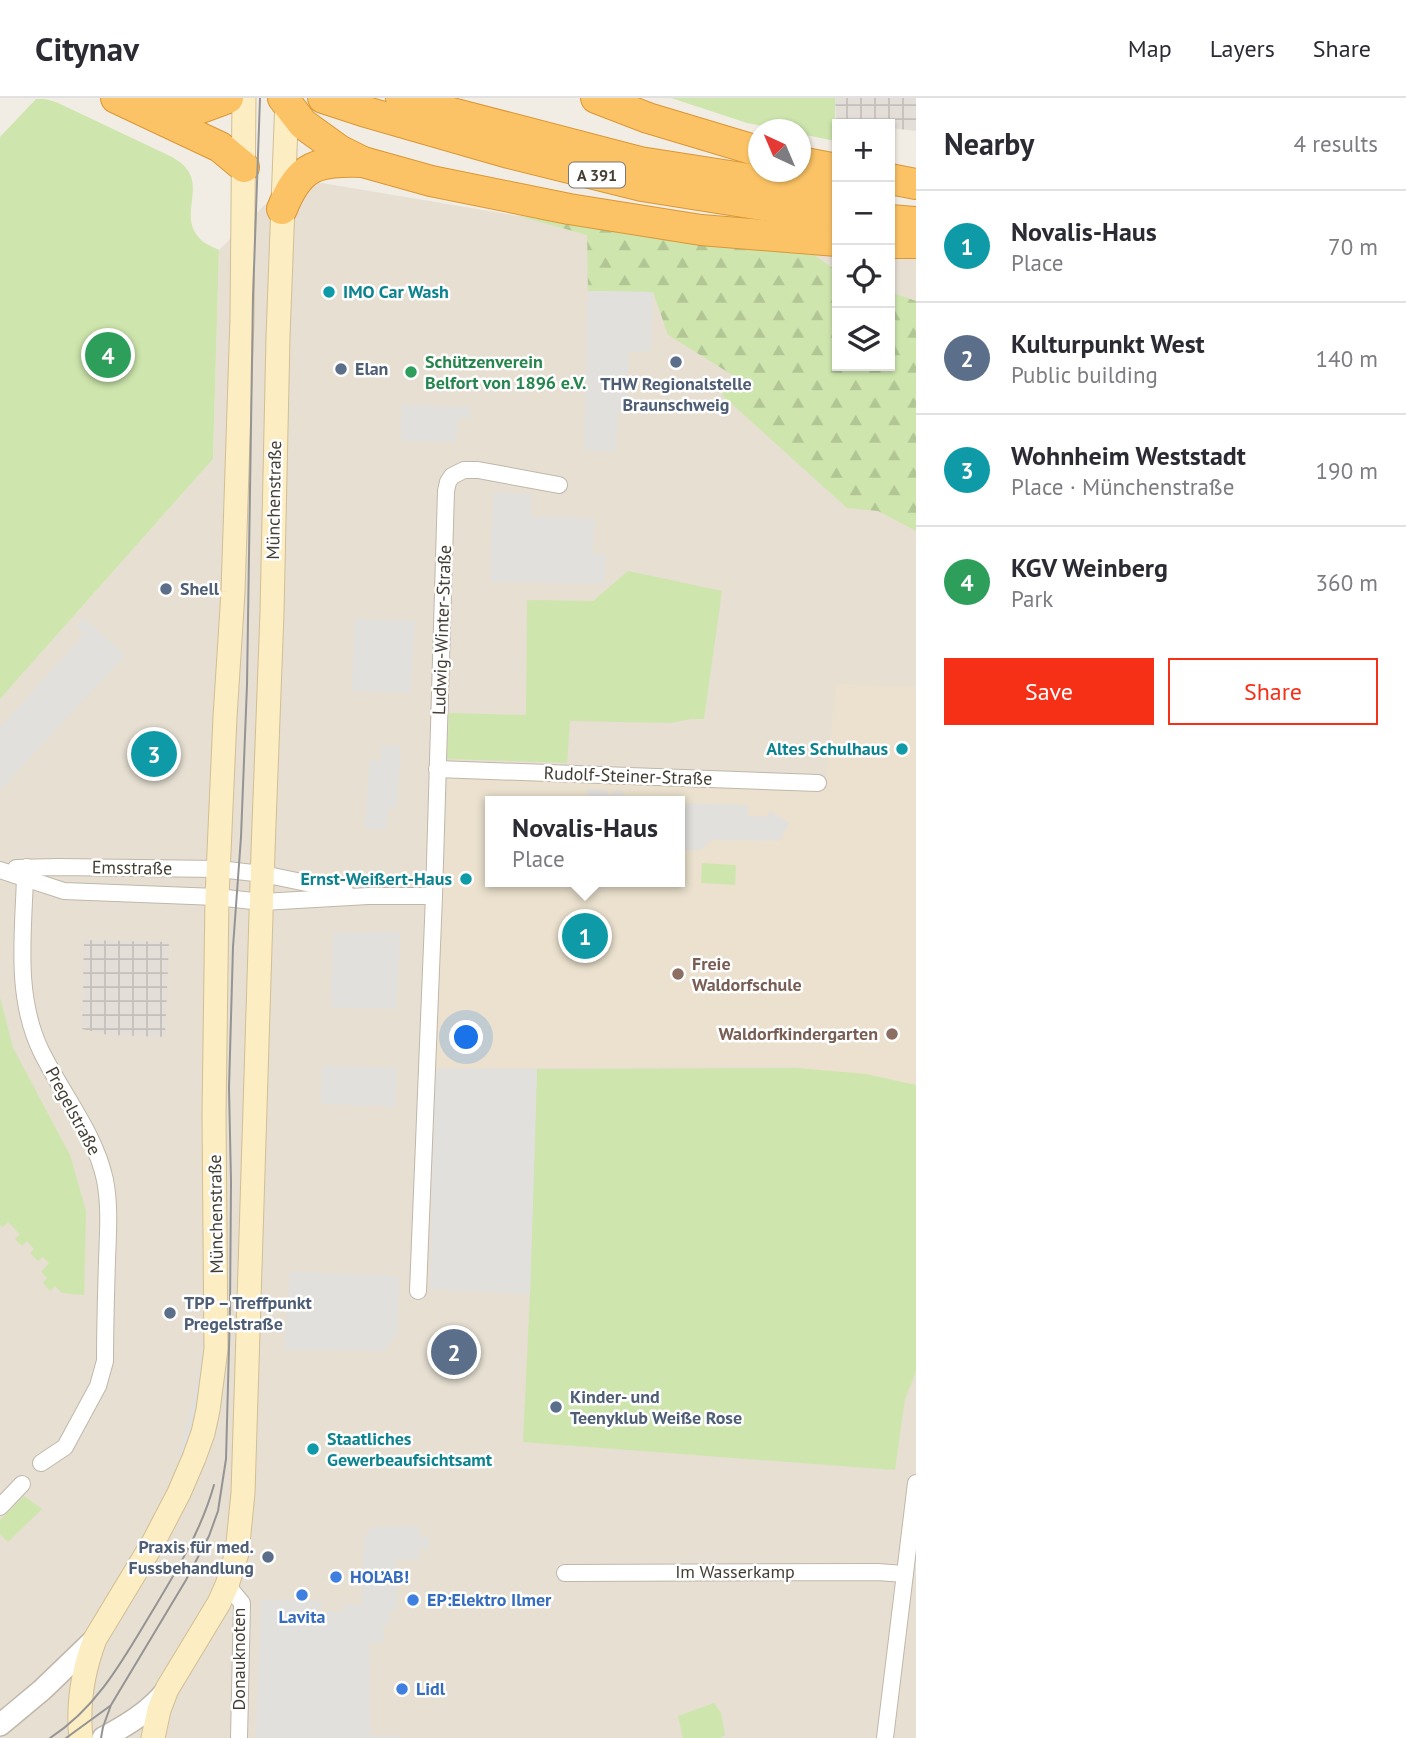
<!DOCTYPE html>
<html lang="en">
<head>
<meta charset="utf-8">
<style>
	body { margin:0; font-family:"PT Sans",sans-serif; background:#f7f7f7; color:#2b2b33 }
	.controls { position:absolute; right:21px; top:21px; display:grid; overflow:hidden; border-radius:0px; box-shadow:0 2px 5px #0004 }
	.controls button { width:63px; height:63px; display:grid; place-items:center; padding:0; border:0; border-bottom:2px solid #e1e1e2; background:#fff; color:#2b2b33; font:35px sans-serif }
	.compass { position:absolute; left:748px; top:21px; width:63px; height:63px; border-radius:50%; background:#fff; box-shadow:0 2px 5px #0004; rotate:316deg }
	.you { position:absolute; left:467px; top:940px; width:24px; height:24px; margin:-18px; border:5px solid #fff; border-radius:50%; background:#1a73e8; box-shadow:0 0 0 10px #1a73e833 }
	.badge { display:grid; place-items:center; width:46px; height:46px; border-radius:50%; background:#f62f17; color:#fff; font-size:23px; font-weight:700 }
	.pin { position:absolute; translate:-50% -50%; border:4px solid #fff; box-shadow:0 2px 7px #0006 }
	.popup { position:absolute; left:485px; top:698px; width:200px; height:91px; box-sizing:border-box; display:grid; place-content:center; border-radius:0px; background:#fff; filter:drop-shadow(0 2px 5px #0005); font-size:23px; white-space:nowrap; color:#7c7c81 }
	.popup b { font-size:26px; color:#2b2b33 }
	.popup::after { content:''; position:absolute; left:50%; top:100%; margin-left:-14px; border:14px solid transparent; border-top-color:#fff }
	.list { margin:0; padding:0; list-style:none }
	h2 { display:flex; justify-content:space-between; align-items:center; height:91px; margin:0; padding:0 28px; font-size:30px }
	h2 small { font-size:23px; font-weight:400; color:#7c7c81 }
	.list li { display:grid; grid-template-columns:46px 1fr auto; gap:21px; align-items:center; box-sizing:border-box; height:112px; padding:0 28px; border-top:2px solid #e1e1e2 }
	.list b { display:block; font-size:26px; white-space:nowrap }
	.list p { margin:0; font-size:23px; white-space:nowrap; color:#7c7c81 }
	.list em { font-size:23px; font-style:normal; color:#7c7c81 }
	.actions { display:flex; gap:14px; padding:21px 28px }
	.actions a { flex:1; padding:16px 0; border:2px solid #f62f17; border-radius:0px; text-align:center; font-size:24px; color:#f62f17 }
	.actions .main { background:#f62f17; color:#fff }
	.icon { flex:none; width:38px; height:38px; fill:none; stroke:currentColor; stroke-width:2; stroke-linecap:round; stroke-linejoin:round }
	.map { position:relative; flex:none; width:916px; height:1640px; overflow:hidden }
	header { display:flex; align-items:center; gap:42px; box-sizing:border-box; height:98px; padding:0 35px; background:#fff; border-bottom:2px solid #e1e1e2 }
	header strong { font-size:33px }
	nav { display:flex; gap:38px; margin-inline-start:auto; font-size:24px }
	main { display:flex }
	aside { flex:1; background:#fff }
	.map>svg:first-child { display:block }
	.residential { fill:#e6dfd2; fill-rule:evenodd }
	.industrial { fill:url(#industrial-grid) }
	.education { fill:#ebe1ce; fill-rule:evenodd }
	.green { fill:#cee6ad }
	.forest { fill:url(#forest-firs) }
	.parking { fill:#e2e0dc }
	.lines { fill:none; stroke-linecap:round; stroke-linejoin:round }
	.minor-casing { stroke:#c0b7aa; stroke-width:18 }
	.tertiary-casing { stroke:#c0b7aa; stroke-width:24 }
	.secondary-casing { stroke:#d1bf94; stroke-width:25 }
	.motorway-casing { stroke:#da9736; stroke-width:32 }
	.minor { stroke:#fff; stroke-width:16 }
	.tertiary { stroke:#fff; stroke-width:21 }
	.secondary { stroke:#fdedc2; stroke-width:23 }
	.motorway { stroke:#fbc365; stroke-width:30 }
	.tram { stroke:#949494; stroke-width:2 }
	.culture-dot { fill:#0f9aa8; stroke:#fff; stroke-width:2.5 }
	.service-dot { fill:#5c6f8a; stroke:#fff; stroke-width:2.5 }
	.leisure-dot { fill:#2e9e5b; stroke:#fff; stroke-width:2.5 }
	.education-dot { fill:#8d6e63; stroke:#fff; stroke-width:2.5 }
	.shop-dot { fill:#3f7fe0; stroke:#fff; stroke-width:2.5 }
	.labels { text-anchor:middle; stroke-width:5; stroke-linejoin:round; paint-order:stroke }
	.shield { fill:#fff; stroke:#7b7771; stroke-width:2 }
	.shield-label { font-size:16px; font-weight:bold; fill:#433d34 }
	.culture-label { font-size:18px; font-weight:bold; fill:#0d838f; stroke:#fff; text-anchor:start }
	.leisure-label { font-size:18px; font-weight:bold; fill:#27864d; stroke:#fff; text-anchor:start }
	.service-label { font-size:18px; font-weight:bold; fill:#4e5e75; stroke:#fff; text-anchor:start }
	.street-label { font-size:18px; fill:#433d34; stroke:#fff }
	.education-label { font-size:18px; font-weight:bold; fill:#785e54; stroke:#fff; text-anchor:start }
	.shop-label { font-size:18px; font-weight:bold; fill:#366cbe; stroke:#fff; text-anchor:start }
</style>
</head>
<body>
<header>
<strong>Citynav</strong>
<nav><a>Map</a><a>Layers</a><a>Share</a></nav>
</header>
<main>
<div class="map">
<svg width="916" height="1640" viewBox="0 0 916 1640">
	<defs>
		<pattern id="industrial-grid" width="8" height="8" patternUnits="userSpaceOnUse" patternTransform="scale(1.75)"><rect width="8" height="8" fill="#e4ded9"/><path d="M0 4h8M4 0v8" fill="none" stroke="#c5bfbb"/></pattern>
		<pattern id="forest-firs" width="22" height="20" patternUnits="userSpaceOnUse" patternTransform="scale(1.75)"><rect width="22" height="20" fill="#cee6ad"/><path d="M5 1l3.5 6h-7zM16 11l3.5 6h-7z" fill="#b2c695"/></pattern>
	</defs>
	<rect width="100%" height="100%" fill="#f2ede4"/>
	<path class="residential" d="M292,80L638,138L814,157H837V268H890V158H916V1640H0V601L213,361L219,152ZM490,703H680V784H490Z"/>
	<g class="industrial">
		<polygon points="835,0 916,0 916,33 890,30 890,26 836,25"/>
		<polygon points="84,842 169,844 165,939 108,937 82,931"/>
	</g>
	<path class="education" d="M836,586L916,589V993L797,969L435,970L448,679L825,692ZM490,703H680V784H490Z"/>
	<g class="green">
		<polygon points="671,0 835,0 835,43 801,36 800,32 778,31 747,25"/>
		<path d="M36,1H45L56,4L170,58C216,82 174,113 200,141C205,146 213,149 219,152L213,361L0,601V39Z"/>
		<polygon points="628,473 722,493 704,621 691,621 671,625 570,623 567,665 447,661 449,615 526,617 527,502 593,503"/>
		<polygon points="702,765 736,767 735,787 701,785"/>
		<polygon points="0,899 13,950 70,1057 86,1113 84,1197 62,1195 55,1188 50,1193 43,1185 47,1180 41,1174 49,1165 43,1159 38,1163 30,1155 34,1151 27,1143 22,1148 15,1141 20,1136 8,1124 3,1129 0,1127"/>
		<polygon points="797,970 866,976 916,987 916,1274 905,1301 895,1372 523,1344 530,1196 537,971"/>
		<polygon points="24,1398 42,1411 8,1444 0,1436 0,1422"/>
		<polygon points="714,1605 721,1615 725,1637 720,1640 683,1640 678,1618"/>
	</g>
	<polygon class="forest" points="515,117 638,138 814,157 837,173 837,268 890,268 890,194 916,203 916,433 878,413 847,410 722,297 734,278 668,237 653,194 588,193 587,137"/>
	<g class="parking">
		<polygon points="588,193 653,194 651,253 629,254 626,304 618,318 616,354 584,352"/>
		<polygon points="402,307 471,309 470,320 458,321 456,344 401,343"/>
		<polygon points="493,395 531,395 531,419 595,420 593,456 606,457 604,486 490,484"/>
		<polygon points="84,520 125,557 0,692 0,630 84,536 76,528"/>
		<polygon points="355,521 415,523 410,595 352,593"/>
		<polygon points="381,647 401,648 396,710 388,710 386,732 364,730 370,662 380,663"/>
		<polygon points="585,691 605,692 610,698 619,691 629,703 581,703 589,696"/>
		<polygon points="689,705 748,707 748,718 766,719 770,713 790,725 779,743 712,742 700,752 680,752 680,714"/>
		<polygon points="400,834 396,911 331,909 333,835"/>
		<polygon points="322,968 397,970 395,1009 321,1006"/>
		<polygon points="435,970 537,971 530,1196 430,1191"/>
		<polygon points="290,1174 399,1178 397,1236 384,1253 284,1252"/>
		<polygon points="204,1184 208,1242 199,1298 183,1361 178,1359 194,1297 203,1242"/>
		<polygon points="419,1428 419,1439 430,1439 429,1451 419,1451 419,1461 396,1462 397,1512 390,1512 390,1526 383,1526 384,1544 369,1545 371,1638 400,1638 400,1640 256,1640 261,1502 321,1503 321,1514 343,1514 344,1506 362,1507 364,1439 372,1429"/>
	</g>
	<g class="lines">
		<g class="minor-casing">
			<g id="minor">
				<polyline points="437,671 818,685"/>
				<path d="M27,769L25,780C23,838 15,899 41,953C62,996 95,1035 105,1082C110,1108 108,1135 107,1162C106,1196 105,1229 105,1263L98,1288L65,1349L41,1365"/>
				<polyline points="16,770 58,769 219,771 263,776 345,793"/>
				<polyline points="0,772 64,793 217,799 262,804 368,798 434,798"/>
				<polyline points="418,1193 434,798 446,393 448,384 452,378 464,372 478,372 559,387"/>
				<polyline points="0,1409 22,1386"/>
				<polyline points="565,1475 877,1474 905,1476"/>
				<polyline points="227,1487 242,1505 239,1640"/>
				<polyline points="885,1640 916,1385"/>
			</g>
		</g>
		<g class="tertiary-casing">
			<g id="tertiary">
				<polyline points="0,1627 42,1592 95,1541"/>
				<path d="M103,1640C127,1627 149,1614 166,1593"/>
			</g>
		</g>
		<g class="secondary-casing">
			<g id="secondary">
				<path d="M81,1640C77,1605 83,1573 95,1541L153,1445L179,1395L194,1360L203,1335L208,1312L216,1251L214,1017L217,799L225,619L233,494L242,220L244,0"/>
				<polyline points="153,1640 159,1612 167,1591 219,1505 227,1487 237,1455 243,1395 263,753 272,515 278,239 287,0"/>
			</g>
		</g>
		<g class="motorway-casing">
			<g id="motorway">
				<polyline points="116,0 220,49 244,69"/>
				<polyline points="283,0 303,26 339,52 363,64 431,83 569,111 701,132 837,143"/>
				<polyline points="323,0 363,13 509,55 642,88 762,107 837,117"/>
				<polyline points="401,0 448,14 640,64 837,95"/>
				<polyline points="596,0 648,20 758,53"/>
				<polyline points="154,11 182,15 201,10 228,0"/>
				<polyline points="800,64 837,71"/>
				<polyline points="890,81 916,86"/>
				<path d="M282,111C300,66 317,63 363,64"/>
				<polyline points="890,122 916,124"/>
				<polyline points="890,145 916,145"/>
			</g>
		</g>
		<use href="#minor" class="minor"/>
		<use href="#tertiary" class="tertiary"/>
		<use href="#secondary" class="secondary"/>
		<use href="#motorway" class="motorway"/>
		<g class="tram">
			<path d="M50,1640C98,1609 124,1560 153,1512C177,1472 201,1433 214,1387"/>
			<polyline points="66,1640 110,1608"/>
			<polyline points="101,1640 103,1629 111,1607 186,1482 209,1438 218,1413 226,1361 230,1212 231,1084 229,990 233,849 241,739 247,587 253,198 260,0"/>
		</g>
	</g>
	<g class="culture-dot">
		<circle cx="329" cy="194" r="7"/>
		<circle cx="902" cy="651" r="7"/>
		<circle cx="466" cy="781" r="7"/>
		<circle cx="313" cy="1351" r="7"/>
	</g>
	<g class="service-dot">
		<circle cx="676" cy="264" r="7"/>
		<circle cx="341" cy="271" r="7"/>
		<circle cx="166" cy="491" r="7"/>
		<circle cx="170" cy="1215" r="7"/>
		<circle cx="556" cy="1309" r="7"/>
		<circle cx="268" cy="1459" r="7"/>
	</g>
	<circle class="leisure-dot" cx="411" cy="274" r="7"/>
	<g class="education-dot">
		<circle cx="678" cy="876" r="7"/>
		<circle cx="892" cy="936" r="7"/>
	</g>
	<g class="shop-dot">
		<circle cx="336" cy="1479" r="7"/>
		<circle cx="302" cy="1497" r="7"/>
		<circle cx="413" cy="1502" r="7"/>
		<circle cx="402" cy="1591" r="7"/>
	</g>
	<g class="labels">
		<rect class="shield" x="569" y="64.5" width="56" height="25" rx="5"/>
		<g class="shield-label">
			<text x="597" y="83">A 391</text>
		</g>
		<g class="culture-label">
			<text x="343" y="200">IMO Car Wash</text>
			<text x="888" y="657" text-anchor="end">Altes Schulhaus</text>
			<text x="452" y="787" text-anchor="end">Ernst-Weißert-Haus</text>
			<text x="327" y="1347">Staatliches<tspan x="327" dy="21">Gewerbeaufsichtsamt</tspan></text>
		</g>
		<g class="leisure-label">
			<text x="425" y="270">Schützenverein<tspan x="425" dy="21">Belfort von 1896 e.V.</tspan></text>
		</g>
		<g class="service-label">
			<text x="355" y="277">Elan</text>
			<text x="676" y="292" text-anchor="middle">THW Regionalstelle<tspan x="676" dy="21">Braunschweig</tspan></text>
			<text x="180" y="497">Shell</text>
			<text x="184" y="1211">TPP – Treffpunkt<tspan x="184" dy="21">Pregelstraße</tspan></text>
			<text x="570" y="1305">Kinder- und<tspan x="570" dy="21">Teenyklub Weiße Rose</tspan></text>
			<text x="254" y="1455" text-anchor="end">Praxis für med.<tspan x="254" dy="21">Fussbehandlung</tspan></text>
		</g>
		<g class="street-label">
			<text transform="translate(274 402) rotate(-89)" y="6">Münchenstraße</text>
			<text transform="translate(442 532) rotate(-88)" y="6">Ludwig-Winter-Straße</text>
			<text transform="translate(628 678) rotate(2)" y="6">Rudolf-Steiner-Straße</text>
			<text transform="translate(132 770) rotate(1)" y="6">Emsstraße</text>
			<text transform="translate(73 1013) rotate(62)" y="6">Pregelstraße</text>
			<text transform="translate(216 1116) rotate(-91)" y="6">Münchenstraße</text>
			<text x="735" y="1480">Im Wasserkamp</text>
			<text transform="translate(239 1561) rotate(-90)" y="6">Donauknoten</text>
		</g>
		<g class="education-label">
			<text x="692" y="872">Freie<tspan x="692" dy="21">Waldorfschule</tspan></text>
			<text x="878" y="942" text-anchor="end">Waldorfkindergarten</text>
		</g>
		<g class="shop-label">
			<text x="350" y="1485">HOL’AB!</text>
			<text x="427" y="1508">EP:Elektro Ilmer</text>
			<text x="302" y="1525" text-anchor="middle">Lavita</text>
			<text x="416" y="1597">Lidl</text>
		</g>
	</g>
</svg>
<div class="controls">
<button>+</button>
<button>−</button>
<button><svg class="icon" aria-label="locate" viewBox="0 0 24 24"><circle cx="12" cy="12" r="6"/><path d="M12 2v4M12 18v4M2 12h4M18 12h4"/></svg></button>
<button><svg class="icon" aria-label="layers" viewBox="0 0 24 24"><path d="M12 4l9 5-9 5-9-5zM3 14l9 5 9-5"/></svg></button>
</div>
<svg class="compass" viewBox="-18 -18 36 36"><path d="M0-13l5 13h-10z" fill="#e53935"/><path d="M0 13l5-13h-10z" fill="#7c7c81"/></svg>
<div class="you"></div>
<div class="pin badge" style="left:585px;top:838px;background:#0f9aa8">1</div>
<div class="popup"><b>Novalis-Haus</b>Place</div>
<div class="pin badge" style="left:454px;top:1254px;background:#5c6f8a">2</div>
<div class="pin badge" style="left:154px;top:656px;background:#0f9aa8">3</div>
<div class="pin badge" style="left:108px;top:257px;background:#2e9e5b">4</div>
</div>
<aside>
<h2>Nearby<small>4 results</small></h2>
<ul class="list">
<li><span class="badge" style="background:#0f9aa8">1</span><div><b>Novalis-Haus</b><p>Place</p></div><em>70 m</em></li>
<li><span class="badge" style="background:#5c6f8a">2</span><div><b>Kulturpunkt West</b><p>Public building</p></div><em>140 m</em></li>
<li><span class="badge" style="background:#0f9aa8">3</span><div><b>Wohnheim Weststadt</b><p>Place · Münchenstraße</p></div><em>190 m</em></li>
<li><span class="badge" style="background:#2e9e5b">4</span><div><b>KGV Weinberg</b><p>Park</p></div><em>360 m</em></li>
</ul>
<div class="actions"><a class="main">Save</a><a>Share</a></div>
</aside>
</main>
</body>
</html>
